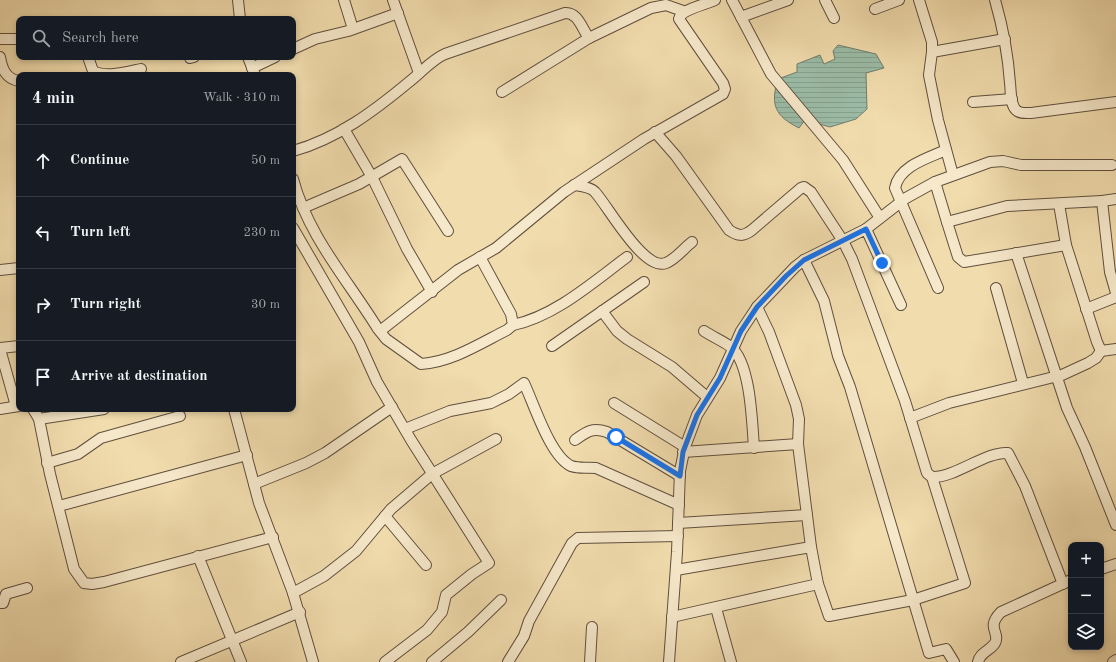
<!DOCTYPE html>
<html lang="en">
<head>
<meta charset="utf-8">
<style>
	body { margin:0; font-family:"Old Standard TT",serif; background:#20242c; color:#f1f3f6 }
	.controls { position:absolute; right:12px; bottom:12px; display:grid; overflow:hidden; border-radius:8px; box-shadow:0 2px 6px #0003 }
	.controls button { width:36px; height:36px; display:grid; place-items:center; padding:0; border:0; border-bottom:1px solid #363941; background:#171b24; color:#f1f3f6; font:20px sans-serif }
	.stop { position:absolute; width:12px; height:12px; margin:-9px; border:3px solid #1a73e8; border-radius:50%; background:#fff }
	.stop.end { background:#1a73e8; border-color:#fff; box-shadow:0 1px 4px #0008 }
	.list { margin:0; padding:0; list-style:none }
	h2 { display:flex; justify-content:space-between; align-items:center; height:52px; margin:0; padding:0 16px; font-size:17px }
	h2 small { font-size:13px; font-weight:400; color:#9ea1a6 }
	.list li { display:grid; grid-template-columns:26px 1fr auto; gap:12px; align-items:center; box-sizing:border-box; height:72px; padding:0 16px; border-top:1px solid #363941 }
	.list b { display:block; font-size:15px; white-space:nowrap }
	.list em { font-size:13px; font-style:normal; color:#9ea1a6 }
	.icon { flex:none; width:22px; height:22px; fill:none; stroke:currentColor; stroke-width:2; stroke-linecap:round; stroke-linejoin:round }
	.map { position:relative; flex:none; width:1116px; height:662px; overflow:hidden }
	.search { position:absolute; background:#171b24; box-shadow:0 2px 6px #0003; left:16px; top:16px; width:280px; height:44px; display:flex; align-items:center; gap:10px; box-sizing:border-box; padding:0 14px; border-radius:8px; color:#9ea1a6; font-size:15px }
	.panel { position:absolute; background:#171b24; box-shadow:0 2px 6px #0003; left:16px; top:72px; width:280px; height:340px; border-radius:8px }
	.map>svg:first-child { display:block }
	.water { fill:url(#water-rules); stroke:#707e6e }
	.lines { fill:none; stroke-linecap:round; stroke-linejoin:round }
	.minor-casing { stroke:#604f3e; stroke-width:12 }
	.minor { stroke:#f6e8ca; stroke-width:10 }
	.route { stroke:#1a73e8; stroke-width:5 }
</style>
</head>
<body>
<div class="map">
<svg width="1116" height="662" viewBox="0 0 1116 662">
	<defs>
		<pattern id="water-rules" width="6" height="5" patternUnits="userSpaceOnUse"><rect width="6" height="5" fill="#9bbca7"/><path d="M0 2.5h6" fill="none" stroke="#86a18f"/></pattern>
	</defs>
	<rect width="100%" height="100%" fill="#f1dcad"/>
	<filter id="stains"><feTurbulence type="fractalNoise" baseFrequency=".005" numOctaves="4"/><feColorMatrix values="0 0 0 0 .2 0 0 0 0 .09 0 0 0 0 .02 0 0 0 .5 -.17"/></filter>
	<radialGradient id="worn" r=".72"><stop offset=".6" stop-color="#630" stop-opacity="0"/><stop offset="1" stop-color="#630" stop-opacity=".3"/></radialGradient>
	<path class="water" d="M838,45L876,54L884,68L866,73L867,109L856,119L830,127L805,120L799,128C775,116 770,105 778,79L797,72V64L820,55L824,64L835,59L833,51Z"/>
	<g class="lines">
		<g class="minor-casing">
			<g id="minor">
				<polyline points="238,0 240,19"/>
				<polyline points="344,0 353,29"/>
				<polyline points="393,0 419,73"/>
				<polyline points="732,0 771,74 843,160 880,218"/>
				<polyline points="825,0 834,18"/>
				<polyline points="919,0 932,42 932,52 929,75 938,120 953,175"/>
				<path d="M995,0C1003,28 1008,54 1010,83C1011,91 1010,104 1016,110C1020,114 1026,113 1031,113L1116,102"/>
				<polyline points="875,9 899,0"/>
				<polyline points="741,17 788,0"/>
				<polyline points="0,39 19,39"/>
				<polyline points="293,49 315,39 348,31 398,13"/>
				<polyline points="932,52 1005,39"/>
				<path d="M0,57C2,69 6,79 19,81"/>
				<path d="M88,57L93,71C107,78 127,72 141,69"/>
				<polyline points="248,57 255,75"/>
				<polyline points="190,58 194,57"/>
				<polyline points="252,68 275,57"/>
				<polyline points="502,92 589,38 651,8 666,5 683,11"/>
				<polyline points="973,102 1012,99"/>
				<polyline points="344,129 372,177 407,249 432,292"/>
				<path d="M655,132L676,156L729,230C738,236 743,237 752,230L801,188L804,187L811,192L843,241L852,259L905,401L927,473L932,477C955,478 986,451 1008,453L1025,486L1063,584"/>
				<path d="M293,151C337,139 374,111 409,82C421,73 431,60 445,54L565,13C578,12 582,29 589,38"/>
				<path d="M293,179C308,236 347,279 378,329L386,339L421,364C452,362 481,343 507,330L513,325L511,314L480,257"/>
				<polyline points="935,182 990,162 1003,161 1021,165 1112,165"/>
				<path d="M574,185C580,186 591,187 595,192C608,206 644,272 666,263C676,259 684,248 692,242"/>
				<polyline points="1102,201 1116,199"/>
				<polyline points="1059,204 1066,245 1097,342 1101,351 1116,349"/>
				<polyline points="303,208 359,184 402,159 448,231"/>
				<polyline points="947,222 958,257 964,262 1066,245"/>
				<polyline points="293,228 359,342 377,382 411,440 489,563 472,574 446,595 442,612 427,630 385,662"/>
				<polyline points="866,229 906,198 935,182 947,222 1007,206 1102,201 1110,272 1116,293"/>
				<polyline points="1016,253 1067,408 1085,447 1116,525"/>
				<polyline points="804,260 824,301 838,356 850,387 929,653 946,649 954,662"/>
				<polyline points="0,270 19,268"/>
				<path d="M938,288L895,188C899,166 928,158 946,150"/>
				<polyline points="996,288 1023,383"/>
				<polyline points="757,307 769,332 796,405 799,419 798,444"/>
				<polyline points="1086,309 1116,297"/>
				<polyline points="602,311 617,331 627,339 672,367 707,397"/>
				<path d="M513,325C555,316 592,283 627,257"/>
				<path d="M380,331L458,270L496,248L564,192L644,139L723,94L725,89L723,83L679,19C681,9 705,5 715,0"/>
				<path d="M704,331C713,337 723,341 731,347C751,364 752,423 754,448"/>
				<polyline points="552,346 644,282"/>
				<polyline points="0,348 19,346"/>
				<polyline points="0,349 16,406"/>
				<polyline points="614,403 685,447"/>
				<polyline points="0,409 19,406"/>
				<polyline points="33,409 39,419 50,474 74,569 84,583 92,584 104,582 273,537"/>
				<polyline points="234,409 259,503 293,593 313,662"/>
				<polyline points="910,418 949,403 1062,375 1088,363 1096,358 1101,351"/>
				<polyline points="39,419 104,409"/>
				<path d="M405,429L450,411L491,403L509,394L524,383C534,404 550,456 571,466C580,469 587,467 596,468L679,505"/>
				<path d="M575,440C586,432 592,427 607,432L680,476"/>
				<polyline points="683,452 798,444 811,547"/>
				<polyline points="47,463 78,454 101,438 180,416"/>
				<polyline points="254,484 306,463 325,453 392,407"/>
				<polyline points="59,506 247,455"/>
				<polyline points="385,516 426,565"/>
				<polyline points="678,523 807,515"/>
				<polyline points="198,556 241,662"/>
				<polyline points="1101,569 1116,564"/>
				<polyline points="818,584 829,616 913,600 965,583 932,477"/>
				<polyline points="293,593 324,576 356,551 391,509 432,474 496,439"/>
				<polyline points="0,603 3,603 6,594 27,588"/>
				<polyline points="716,608 731,662"/>
				<polyline points="672,617 818,584 811,547 676,570"/>
				<polyline points="181,662 300,612"/>
				<polyline points="432,662 468,632 501,600"/>
				<polyline points="508,662 524,636 529,621 572,543 578,538 678,536"/>
				<polyline points="590,662 592,627"/>
				<polyline points="669,662 677,552 680,471 685,447 697,415 720,378 741,331 757,307 795,267 804,260 866,229 901,305"/>
				<path d="M978,662C980,652 990,651 995,643C1001,633 985,628 1001,612L1071,580"/>
				<polyline points="1113,662 1116,660"/>
			</g>
		</g>
		<use href="#minor" class="minor"/>
	</g>
	<g class="lines">
		<polyline class="route" points="616,437 680,476 683,452 697,415 720,378 741,331 757,307 786,276 804,260 866,229 882,263"/>
	</g>
	<rect width="100%" height="100%" filter="url(#stains)"/>
	<rect width="100%" height="100%" fill="url(#worn)"/>
</svg>
<div class="controls">
<button>+</button>
<button>−</button>
<button><svg class="icon" aria-label="layers" viewBox="0 0 24 24"><path d="M12 4l9 5-9 5-9-5zM3 14l9 5 9-5"/></svg></button>
</div>
<div class="stop" style="left:616px;top:437px"></div>
<div class="stop end" style="left:882px;top:263px"></div>
<div class="search"><svg class="icon" aria-label="search" viewBox="0 0 24 24"><circle cx="10" cy="10" r="6"/><path d="M15 15l6 6"/></svg>Search here</div>
<section class="panel">
<h2>4 min<small>Walk · 310 m</small></h2>
<ul class="list">
<li><svg class="icon" aria-label="ahead" viewBox="0 0 24 24"><path d="M12 20V5M6 11l6-6 6 6"/></svg><div><b>Continue</b></div><em>50 m</em></li>
<li><svg class="icon" aria-label="left" viewBox="0 0 24 24"><path d="M17 20v-9H6M10 6l-5 5 5 5"/></svg><div><b>Turn left</b></div><em>230 m</em></li>
<li><svg class="icon" aria-label="right" viewBox="0 0 24 24"><path d="M7 20v-9h11M14 6l5 5-5 5"/></svg><div><b>Turn right</b></div><em>30 m</em></li>
<li><svg class="icon" aria-label="arrive" viewBox="0 0 24 24"><path d="M6 21V4h12l-3 4 3 4H6"/></svg><div><b>Arrive at destination</b></div></li>
</ul>
</section>
</div>
</body>
</html>
